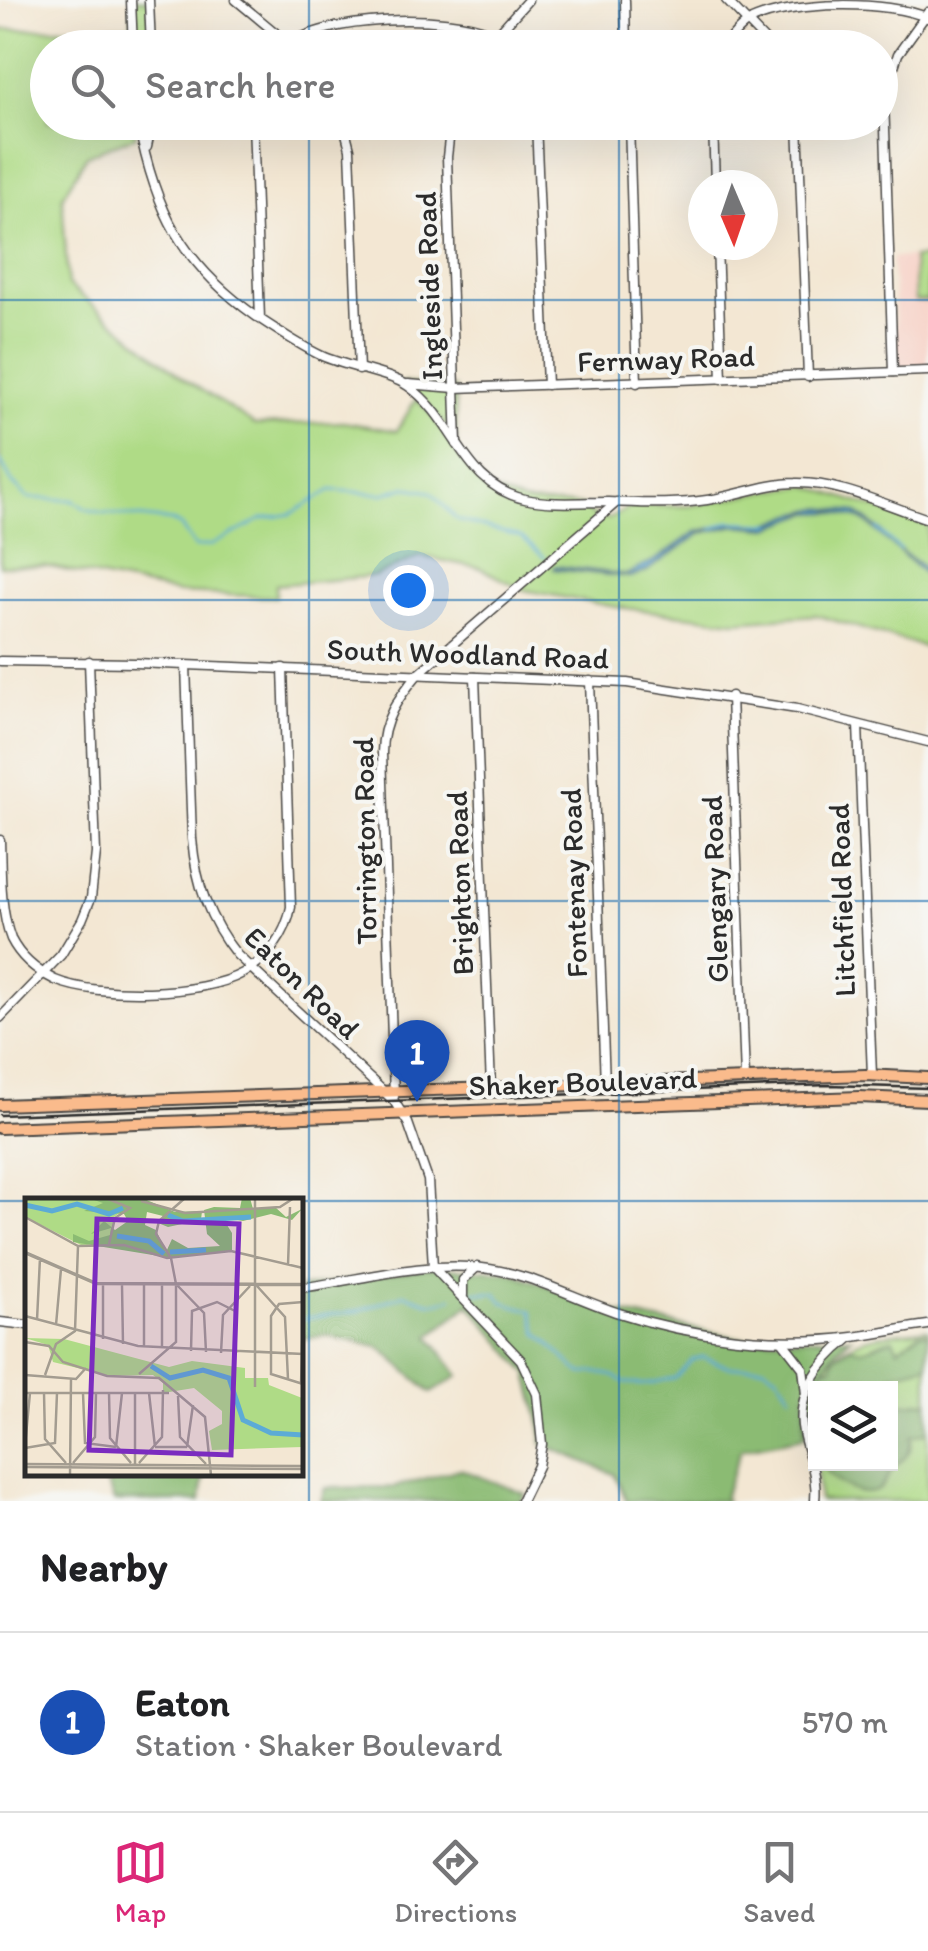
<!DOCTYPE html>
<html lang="en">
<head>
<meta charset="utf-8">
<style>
	body { margin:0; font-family:Itim,sans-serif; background:#f2f2f2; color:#202124 }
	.controls { position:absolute; right:30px; bottom:30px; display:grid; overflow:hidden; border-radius:0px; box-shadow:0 10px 40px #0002 }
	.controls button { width:90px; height:90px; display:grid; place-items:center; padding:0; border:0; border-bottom:2px solid #e0e0e0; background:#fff; color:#202124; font:50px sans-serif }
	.compass { position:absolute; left:688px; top:170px; width:90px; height:90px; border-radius:50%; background:#fff; box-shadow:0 10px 40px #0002; rotate:178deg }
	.you { position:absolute; left:408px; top:590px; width:35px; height:35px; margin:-25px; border:8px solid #fff; border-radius:50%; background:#1a73e8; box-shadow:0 0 0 15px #1a73e833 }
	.badge { display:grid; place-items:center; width:65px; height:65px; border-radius:50%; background:#db2777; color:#fff; font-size:32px; font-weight:700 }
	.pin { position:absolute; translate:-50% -82px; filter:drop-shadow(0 2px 5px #0008) }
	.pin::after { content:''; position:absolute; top:52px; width:35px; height:30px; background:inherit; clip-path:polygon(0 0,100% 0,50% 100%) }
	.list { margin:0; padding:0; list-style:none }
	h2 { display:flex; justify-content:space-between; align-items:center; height:130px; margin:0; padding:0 40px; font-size:42px }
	h2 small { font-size:32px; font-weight:400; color:#757577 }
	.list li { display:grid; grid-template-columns:65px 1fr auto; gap:30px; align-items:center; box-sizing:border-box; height:180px; padding:0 40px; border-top:2px solid #e0e0e0 }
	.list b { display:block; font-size:38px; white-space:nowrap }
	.list p { margin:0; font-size:32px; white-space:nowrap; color:#757577 }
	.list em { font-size:32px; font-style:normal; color:#757577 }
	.icon { flex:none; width:55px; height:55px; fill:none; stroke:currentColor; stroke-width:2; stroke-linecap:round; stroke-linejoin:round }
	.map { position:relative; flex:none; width:928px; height:1501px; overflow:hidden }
	.search { position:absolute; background:#fff; box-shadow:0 10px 40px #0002; left:30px; right:30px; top:30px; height:110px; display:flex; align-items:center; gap:25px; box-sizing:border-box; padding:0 35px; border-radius:55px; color:#757577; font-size:38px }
	.sheet { height:310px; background:#fff }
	nav { display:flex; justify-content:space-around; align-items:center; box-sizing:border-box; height:140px; border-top:2px solid #e0e0e0; background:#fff; font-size:28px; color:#757577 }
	nav a { display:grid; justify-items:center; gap:5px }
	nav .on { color:#db2777 }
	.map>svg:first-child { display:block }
	.built { fill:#f7d1c6 }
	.green { fill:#afdb86; stroke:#6d8358; stroke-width:2.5 }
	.forest { fill:#8bbb73; stroke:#5b734f; stroke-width:2.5 }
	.water { fill:#5cabd6; stroke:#446b80; stroke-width:2.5 }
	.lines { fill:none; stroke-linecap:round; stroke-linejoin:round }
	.stream { stroke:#5cabd6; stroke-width:2.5 }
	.minor-casing { stroke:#494744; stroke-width:11 }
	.major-casing { stroke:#494744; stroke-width:14 }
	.minor { stroke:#fff; stroke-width:8 }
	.major { stroke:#fabb8c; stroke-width:10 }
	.tram { stroke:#2b2b2b; stroke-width:2.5 }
	.grid { fill:none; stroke:#1f6fb2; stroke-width:2.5; stroke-opacity:0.55 }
	.labels { text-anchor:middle; stroke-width:8; stroke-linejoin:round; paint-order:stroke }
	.street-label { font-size:30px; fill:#2b2b2b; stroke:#f6f6f2 }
	.inset-river { fill:none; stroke:#5cabd6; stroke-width:5 }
	.inset-road { fill:none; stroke:#a39c90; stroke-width:2.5 }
	.view { fill:#7b2cbf; fill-opacity:0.15; stroke:#7b2cbf; stroke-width:5 }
	.inset-edge { fill:none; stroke:#2b2b2b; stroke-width:5 }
</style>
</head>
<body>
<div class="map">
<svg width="928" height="1501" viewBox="0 0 928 1501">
	<rect width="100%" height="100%" fill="#f6f6f2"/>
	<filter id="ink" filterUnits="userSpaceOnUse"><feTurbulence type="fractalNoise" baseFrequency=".01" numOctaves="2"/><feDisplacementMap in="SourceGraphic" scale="20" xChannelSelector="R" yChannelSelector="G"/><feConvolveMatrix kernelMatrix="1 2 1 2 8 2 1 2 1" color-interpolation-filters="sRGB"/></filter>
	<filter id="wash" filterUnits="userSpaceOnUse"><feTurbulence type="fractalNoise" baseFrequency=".0048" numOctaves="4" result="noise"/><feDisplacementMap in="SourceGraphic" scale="40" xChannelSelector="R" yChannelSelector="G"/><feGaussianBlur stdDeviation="2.25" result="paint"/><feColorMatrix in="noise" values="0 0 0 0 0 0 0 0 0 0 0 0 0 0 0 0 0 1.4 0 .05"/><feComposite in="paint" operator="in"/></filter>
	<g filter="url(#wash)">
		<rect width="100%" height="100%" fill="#f3e7d3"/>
		<polygon class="built" points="928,256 928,368 898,368 892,258"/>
		<g class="green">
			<polygon points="131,0 149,0 151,47 133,47"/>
			<path d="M128,26L129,47L48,48V122L133,123L136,136L87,155L62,197L68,285L182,377L255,425L343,422L397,431L416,399C459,436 456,484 520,501C540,507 562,502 583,506L592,515L609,519L632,506H690L777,489L808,486L928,525V648L816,615L735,621L616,607L524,590L480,568L420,556L375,576L276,585V597L179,593L45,566H0V30Z"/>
			<polygon points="928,257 928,301 915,301 913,258"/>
			<polygon points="405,383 455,388 457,449 448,428"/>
			<path d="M928,1329V1501H819L817,1464H890V1388H816L815,1459C811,1447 805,1434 806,1422C808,1393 824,1357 852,1344C874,1333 904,1333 928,1329Z"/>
		</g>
		<g class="forest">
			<polygon points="433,1267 510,1272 620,1313 744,1339 851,1337 837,1349 806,1393 804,1437 741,1449 724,1497 726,1501 627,1501 614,1474 542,1444 542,1429 528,1374 469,1304 430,1336 459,1376 431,1393 380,1347 325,1335 300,1339 300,1288"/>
			<path d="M920,1333H928V1365L890,1375L882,1388H816L815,1454C798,1424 807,1395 825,1367H832L835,1357L852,1347C867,1355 877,1341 893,1339L898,1349Z"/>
			<path d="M928,1401V1432L912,1436C912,1454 905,1457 893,1469C888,1473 886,1483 880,1489C860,1501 833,1481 821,1464H890L891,1406Z"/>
			<polygon points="460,1469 526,1494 521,1501 321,1501 325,1488 394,1487"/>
			<polygon points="103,1474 204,1474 201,1501 114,1501"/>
		</g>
		<polygon class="water" points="820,508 856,512 881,531 888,542 928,571 928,577 870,525 857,517 832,512 808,513 769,528 736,525 701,533 645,572 630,577 554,569 555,566 626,575 657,559 696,532 736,523 767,525 794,514"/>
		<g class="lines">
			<g class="stream">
				<polyline points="0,460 12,482 28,498 73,500 86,509 104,513 171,521 180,525 195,547 212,545 262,519 291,514 331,490 383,494 405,487 431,492 457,520 521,537 545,558"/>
				<polyline points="712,529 729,522 771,524"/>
				<polyline points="877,529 900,550"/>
				<path d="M473,1292L496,1293L503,1302L532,1311L538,1334C555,1346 565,1362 582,1374L594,1372L614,1376L624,1382L641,1385L675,1378L692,1360L702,1357L730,1367L763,1366L777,1375L791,1395"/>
				<path d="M300,1319L358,1311L405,1294C424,1300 433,1308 452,1297"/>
				<polyline points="813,1407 816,1407"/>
			</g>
		</g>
	</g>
	<g filter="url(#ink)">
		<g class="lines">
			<g class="minor-casing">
				<g id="minor">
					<polyline points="131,0 133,48"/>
					<polyline points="149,0 151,48"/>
					<polyline points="236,0 294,48"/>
					<polyline points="625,0 626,48"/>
					<polyline points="726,0 772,48"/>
					<path d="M285,48C322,15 448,13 492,33C499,36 505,42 511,48"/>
					<polyline points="485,48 528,0"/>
					<path d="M724,48C731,38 740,26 752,20C793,1 888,0 928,18"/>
					<path d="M138,122C155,211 182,264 257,317C278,331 299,345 322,356C346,367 389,373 408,386C456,419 462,485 525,499C552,505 581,502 608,502C641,503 675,505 707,500C736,496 767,483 796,483C840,482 887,506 928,519"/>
					<polyline points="253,122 260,319"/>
					<polyline points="343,122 350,149 359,370"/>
					<polyline points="451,122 447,157 457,444"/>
					<polyline points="536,122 547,385"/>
					<polyline points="629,122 637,383"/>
					<polyline points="713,122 715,185"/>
					<polyline points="798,122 808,377"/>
					<polyline points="147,147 152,122"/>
					<polyline points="717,245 722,379"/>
					<polyline points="893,372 884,98 898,54 928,12"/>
					<polyline points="408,384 455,388 928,371"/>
					<polyline points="0,661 136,663 627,683 797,709 928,742"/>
					<path d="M186,665L192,839C196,884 209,920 237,955L394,1101L408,1123L428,1180L433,1267L521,1360L537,1394L542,1444L538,1466L521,1501"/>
					<polyline points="475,677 491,1088"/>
					<polyline points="590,681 605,1084"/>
					<polyline points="731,696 745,1079"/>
					<polyline points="858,725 872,1075"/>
					<path d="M0,840C1,871 0,911 11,939C20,957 37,971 55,980C98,998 202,996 243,973C268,959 286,935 291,907L283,668"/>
					<polyline points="0,1018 61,955 82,920 91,898 96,853 89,661"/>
					<path d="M394,1096L382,753C382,720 398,698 418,674L617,502"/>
					<path d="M300,1288C360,1280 421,1261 482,1268C530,1273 573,1298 619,1313C693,1337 775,1347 853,1337C878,1334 903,1328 928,1325"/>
					<polyline points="463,1295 463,1280 477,1267"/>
					<polyline points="0,1322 28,1325"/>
					<polyline points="782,1341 803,1368 806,1394"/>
					<path d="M815,1501C818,1475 808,1457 803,1432C795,1394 821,1361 849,1339"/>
				</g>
			</g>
			<g class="major-casing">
				<g id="major">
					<polyline points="0,1105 865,1075 928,1078"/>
					<polyline points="0,1128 859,1097 928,1100"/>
				</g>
			</g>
			<use href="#minor" class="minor"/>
			<use href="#major" class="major"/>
			<polyline class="tram" points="0,1115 829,1085 928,1088"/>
		</g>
	</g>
	<path class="grid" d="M309,0V48M619,0V48M309,122V1501M619,122V1501M0,300H928M0,600H928M0,901H928M0,1201H928"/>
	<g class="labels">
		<g class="street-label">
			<text transform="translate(429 286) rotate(-92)" y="10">Ingleside Road</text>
			<text transform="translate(666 359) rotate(-2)" y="10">Fernway Road</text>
			<text transform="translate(468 654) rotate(2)" y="10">South Woodland Road</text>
			<text transform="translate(365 841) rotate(-91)" y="10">Torrington Road</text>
			<text transform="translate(460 883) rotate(-92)" y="10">Brighton Road</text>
			<text transform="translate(574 883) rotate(-92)" y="10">Fontenay Road</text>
			<text transform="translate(715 889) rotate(-92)" y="10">Glengary Road</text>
			<text transform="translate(842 900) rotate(-92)" y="10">Litchfield Road</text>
			<text transform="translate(302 983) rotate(44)" y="10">Eaton Road</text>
			<text transform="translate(583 1082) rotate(-2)" y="10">Shaker Boulevard</text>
		</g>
	</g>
	<g transform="translate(25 1198)">
		<rect width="278" height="278" fill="#f3e7d3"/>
		<path d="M0,0H80L104,8L89,19L88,41L58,48L0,19ZM0,140L39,141L144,169L167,163L220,170V180H243L244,187L277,200V249L187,252L184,233L197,226V213L169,190L138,195V185L128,177L85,178L28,164L23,147Z" fill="#afdb86"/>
		<path d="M63,0H117L150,14L177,13L176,22L143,29L133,25L138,18L122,14L120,27L131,32L141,54L147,41L163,50L195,48L182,36L179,12L189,9L215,10L217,0H225L228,11L250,9L261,19L277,11L267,22L246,16L218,23L197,19L207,35V53L146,60L48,44V36L64,43L85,37L86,30L66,36L79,23L90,32L103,23L99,16L59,13L78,5Z" fill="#8bbb73"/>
		<path class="inset-river" d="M0,7L27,13L52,6L84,16L98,10M143,17L158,23L226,19M92,38L124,43L139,56M145,54L181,52M126,168L145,180L178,172L204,180L218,222L246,235L278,237"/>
		<path class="inset-road" d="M81,0L105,10L90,20L84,46M160,0L134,23L131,36L146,60L151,86L179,115L181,154M230,0V189M116,3L160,15L255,9L269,0M0,19L53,48L99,47L142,60L206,53L278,70M0,54L71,85L278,86M0,55L71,86L278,87M263,67L265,9M78,87V141M97,87L98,146M119,87V149M137,87V150M232,88L260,119L263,181M278,104L254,106L246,118V176L278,186M0,118L113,148L278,156M12,122L15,60M31,127L36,71M0,144L24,148L38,164L82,178L134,180L180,219L186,277M166,153L167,113L192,104L210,113L211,155M196,155L198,117L225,88M114,176L151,144V87M0,177L51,181L61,170M20,177L31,146L50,133L53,48M276,186L278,116M0,195H144M19,195L20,241L41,265M58,195L60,245L91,249M84,195L85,240L106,265M110,195V268M124,195L130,249M153,198L155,239L181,266M0,248L5,195M91,249L97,195M130,249H162M162,249L168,207M0,250L30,245L32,195M48,265L70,239L71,195M114,265L137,239L138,192M0,266L278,268M0,269L278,271M45,277L46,181"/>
		<path class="view" d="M72,21L214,26L206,257L64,252Z"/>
		<rect width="278" height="278" class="inset-edge"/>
	</g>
</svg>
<div class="controls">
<button><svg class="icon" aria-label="layers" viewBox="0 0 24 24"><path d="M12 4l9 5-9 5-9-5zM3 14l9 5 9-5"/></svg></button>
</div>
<svg class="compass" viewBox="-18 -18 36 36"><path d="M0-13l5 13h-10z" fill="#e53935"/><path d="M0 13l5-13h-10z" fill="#757577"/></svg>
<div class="you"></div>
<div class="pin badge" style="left:417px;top:1102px;background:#1a4fb4">1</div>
<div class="search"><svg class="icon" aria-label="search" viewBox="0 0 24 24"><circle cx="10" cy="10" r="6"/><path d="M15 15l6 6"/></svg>Search here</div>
</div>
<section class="sheet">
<h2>Nearby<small></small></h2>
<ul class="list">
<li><span class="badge" style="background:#1a4fb4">1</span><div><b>Eaton</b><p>Station · Shaker Boulevard</p></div><em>570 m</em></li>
</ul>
</section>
<nav>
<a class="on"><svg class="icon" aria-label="map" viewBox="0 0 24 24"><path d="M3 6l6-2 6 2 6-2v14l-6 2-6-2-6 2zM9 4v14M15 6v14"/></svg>Map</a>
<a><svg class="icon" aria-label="directions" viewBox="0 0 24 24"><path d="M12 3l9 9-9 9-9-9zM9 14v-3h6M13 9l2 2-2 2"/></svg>Directions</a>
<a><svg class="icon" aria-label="saved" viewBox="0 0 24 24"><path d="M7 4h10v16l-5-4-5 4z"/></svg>Saved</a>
</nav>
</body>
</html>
